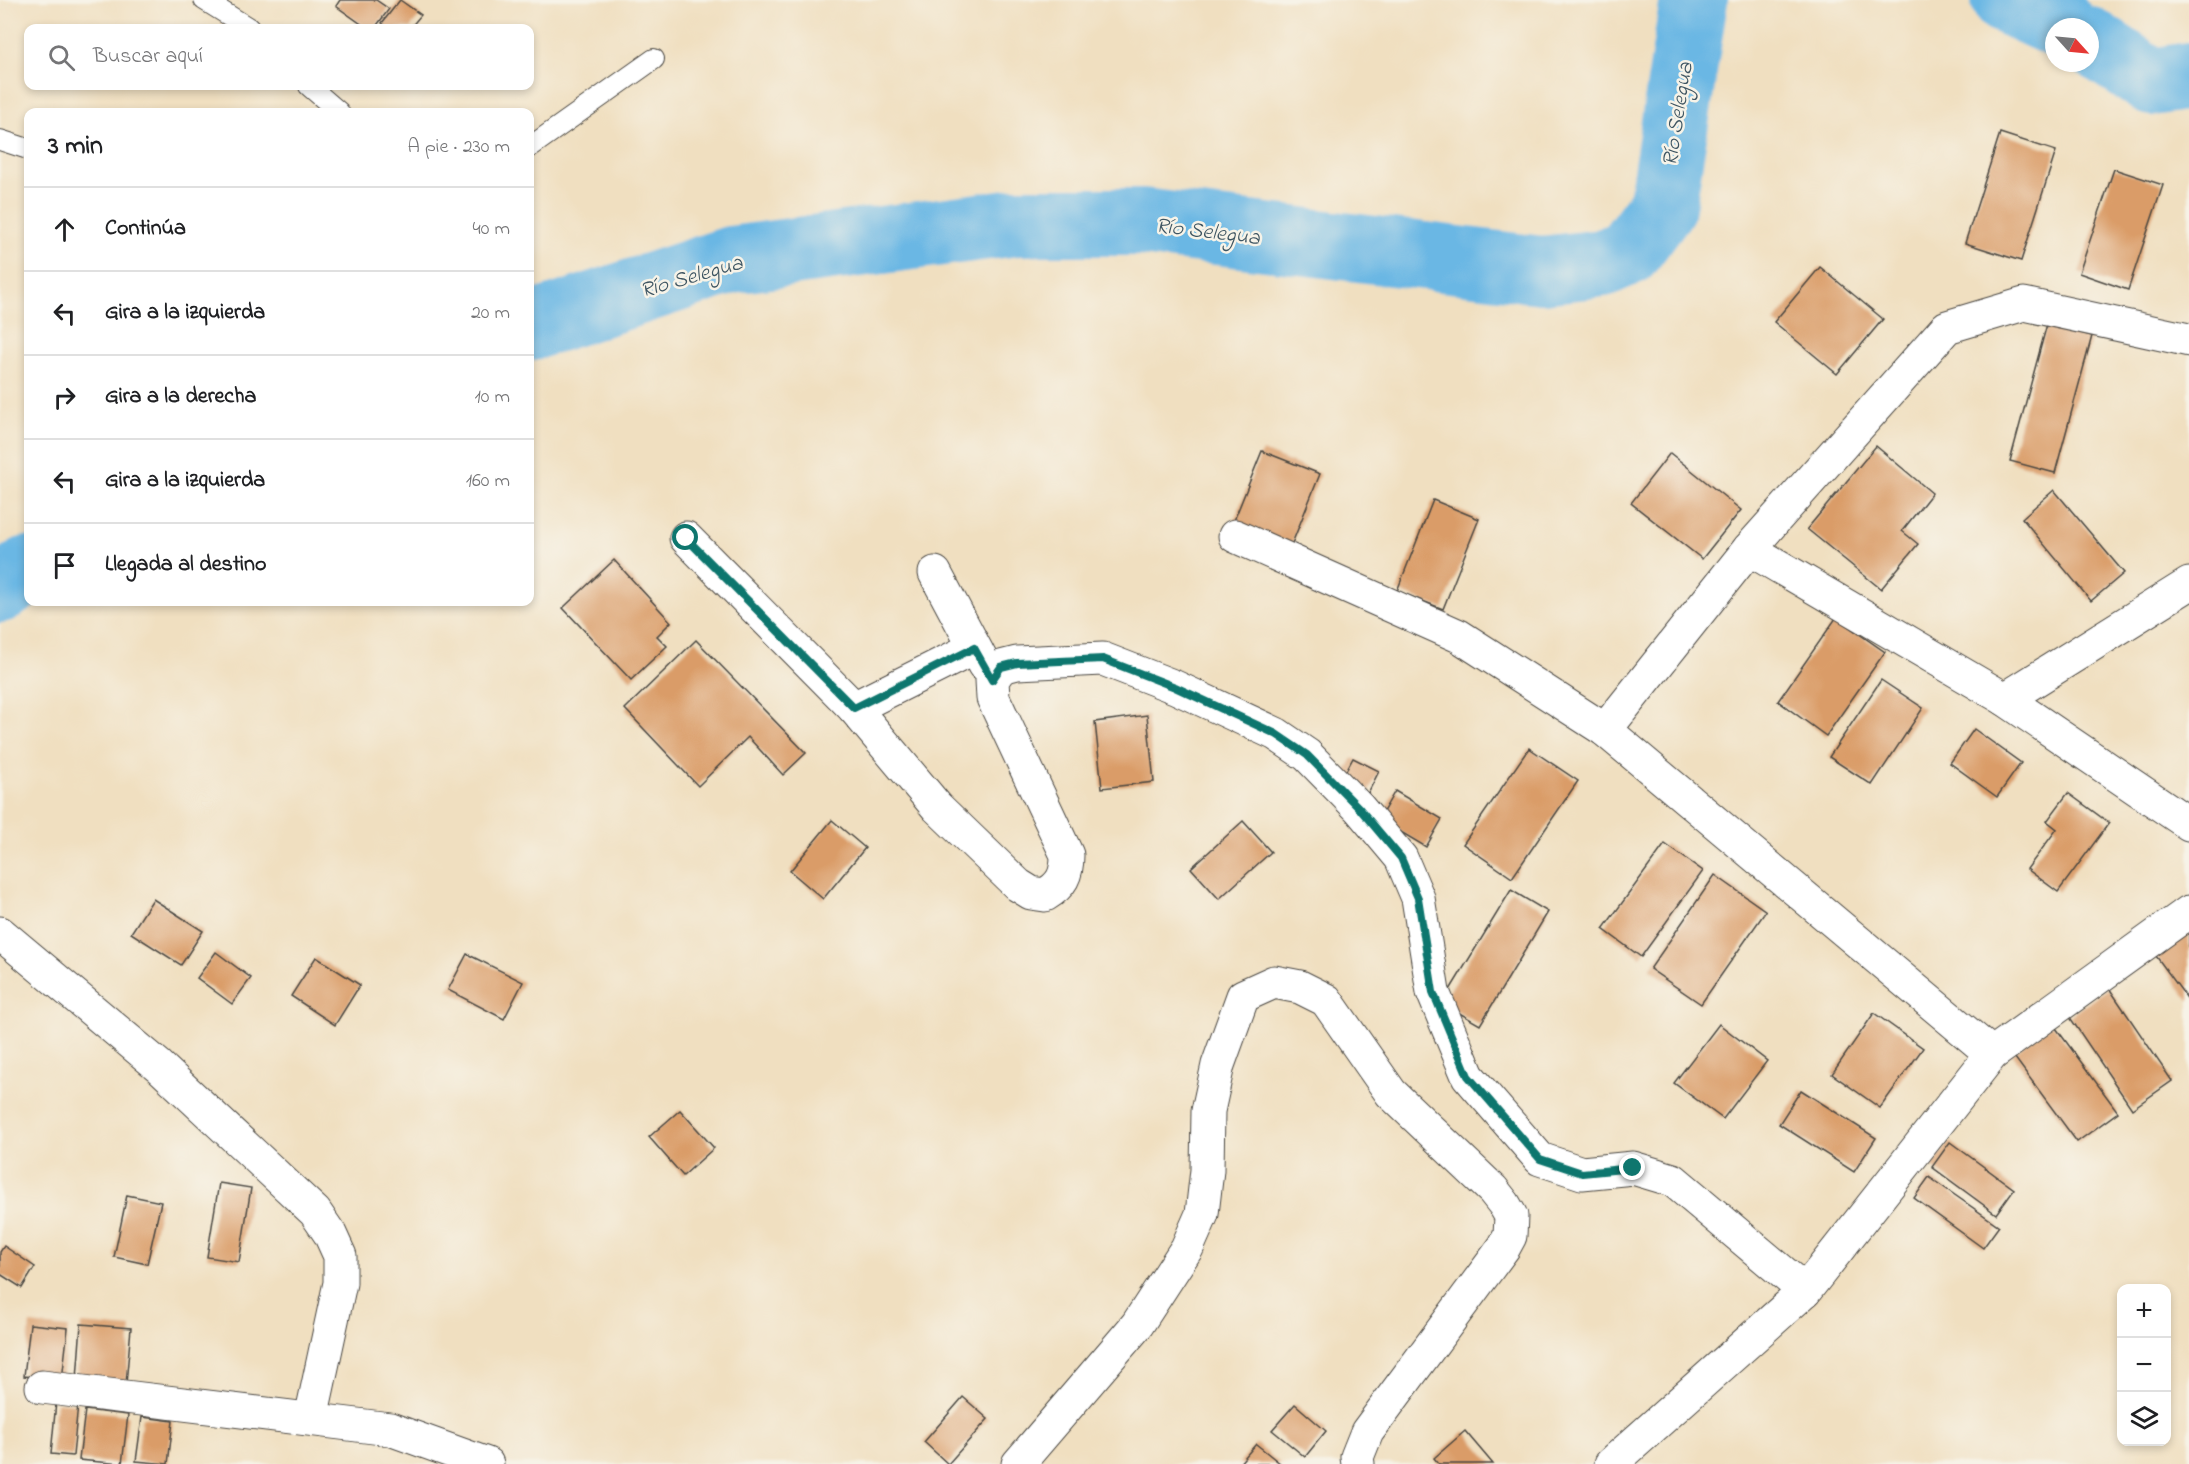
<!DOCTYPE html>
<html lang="es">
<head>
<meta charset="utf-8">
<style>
	body { margin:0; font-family:"Indie Flower",sans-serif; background:#f2f2f2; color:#202124 }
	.controls { position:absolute; right:18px; bottom:18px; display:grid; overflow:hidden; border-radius:12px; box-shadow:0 3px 9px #0003 }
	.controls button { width:54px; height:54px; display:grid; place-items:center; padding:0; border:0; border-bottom:2px solid #e0e0e0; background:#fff; color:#202124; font:30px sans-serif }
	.compass { position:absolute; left:2045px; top:18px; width:54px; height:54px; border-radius:50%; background:#fff; box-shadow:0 3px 9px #0003; rotate:117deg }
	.stop { position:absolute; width:18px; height:18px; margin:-14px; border:4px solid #0f766e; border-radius:50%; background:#fff }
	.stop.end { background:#0f766e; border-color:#fff; box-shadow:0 2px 6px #0008 }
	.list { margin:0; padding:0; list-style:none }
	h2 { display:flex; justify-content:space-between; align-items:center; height:78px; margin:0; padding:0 24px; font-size:26px }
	h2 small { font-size:20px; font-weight:400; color:#757577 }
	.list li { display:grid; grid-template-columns:39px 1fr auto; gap:18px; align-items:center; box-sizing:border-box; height:84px; padding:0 24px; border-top:2px solid #e0e0e0 }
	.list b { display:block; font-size:22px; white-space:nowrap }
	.list em { font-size:20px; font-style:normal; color:#757577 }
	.icon { flex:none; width:33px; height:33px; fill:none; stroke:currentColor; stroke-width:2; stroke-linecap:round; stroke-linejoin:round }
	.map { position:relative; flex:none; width:2189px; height:1464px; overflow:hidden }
	.search { position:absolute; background:#fff; box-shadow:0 3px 9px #0003; left:24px; top:24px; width:510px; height:66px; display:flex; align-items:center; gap:15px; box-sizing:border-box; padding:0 21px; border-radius:12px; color:#757577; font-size:22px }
	.panel { position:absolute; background:#fff; box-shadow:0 3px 9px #0003; left:24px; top:108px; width:510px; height:498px; border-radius:12px }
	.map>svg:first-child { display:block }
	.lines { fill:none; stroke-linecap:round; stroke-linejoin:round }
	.river { stroke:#6ab7e4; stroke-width:68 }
	.building { fill:#da9c68 }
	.service-casing { stroke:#494641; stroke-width:22 }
	.minor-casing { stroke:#494641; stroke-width:35 }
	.service { stroke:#fff; stroke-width:20 }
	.minor { stroke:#fff; stroke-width:33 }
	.route { stroke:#0f766e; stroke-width:8 }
	.labels { text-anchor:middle; stroke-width:5; stroke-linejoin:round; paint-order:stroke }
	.water-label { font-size:22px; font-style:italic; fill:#3e5562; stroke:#f7f3e8 }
</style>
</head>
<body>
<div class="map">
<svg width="2189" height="1464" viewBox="0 0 2189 1464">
	<rect width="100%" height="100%" fill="#f7f3e8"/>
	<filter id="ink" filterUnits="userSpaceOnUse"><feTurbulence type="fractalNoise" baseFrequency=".0167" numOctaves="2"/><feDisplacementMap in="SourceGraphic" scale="12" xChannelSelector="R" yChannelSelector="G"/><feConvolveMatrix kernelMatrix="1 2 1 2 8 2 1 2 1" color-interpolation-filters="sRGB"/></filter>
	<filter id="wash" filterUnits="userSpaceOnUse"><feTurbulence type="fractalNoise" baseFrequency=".008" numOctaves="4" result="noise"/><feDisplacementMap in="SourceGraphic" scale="24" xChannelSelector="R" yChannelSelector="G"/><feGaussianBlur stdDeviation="1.35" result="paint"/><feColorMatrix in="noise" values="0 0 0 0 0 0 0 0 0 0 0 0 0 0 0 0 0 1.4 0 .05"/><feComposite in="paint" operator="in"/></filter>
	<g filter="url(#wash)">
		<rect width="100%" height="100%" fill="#f0dfc0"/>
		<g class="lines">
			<g class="river">
				<polyline points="2005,0 2064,27"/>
				<polyline points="2090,41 2152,82 2189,76"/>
				<polyline points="530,327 731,260 1017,222 1142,222 1542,270 1603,263 1628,252 1662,206 1694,0"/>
				<polyline points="0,589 28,570"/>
			</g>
		</g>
		<g id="blocks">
			<g class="building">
				<polygon points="340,0 376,0 389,9 375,28 367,28 336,6"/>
				<polygon points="400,0 421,15 410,28 388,28 382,23"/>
				<polygon points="2000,133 2056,151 2021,261 1965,243"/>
				<polygon points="2114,169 2163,185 2128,290 2079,273"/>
				<polygon points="1820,267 1883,319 1837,374 1774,322"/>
				<polygon points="2047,324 2092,336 2055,473 2010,461"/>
				<polygon points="1876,446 1932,493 1902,531 1918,544 1881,589 1807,529"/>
				<polygon points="1262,451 1320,474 1291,546 1233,523"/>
				<polygon points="1670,453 1741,510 1702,559 1631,503"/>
				<polygon points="2054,490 2124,573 2091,601 2022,518"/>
				<polygon points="1433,500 1479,519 1443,609 1397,591"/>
				<polygon points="614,560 671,622 657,636 667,646 631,680 563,608"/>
				<polygon points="1836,618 1885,652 1826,736 1778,701"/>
				<polygon points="696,640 806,753 783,775 748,737 698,786 625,709"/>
				<polygon points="1881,680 1923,708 1872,785 1829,757"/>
				<polygon points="1147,715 1154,782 1102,788 1095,722"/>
				<polygon points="1974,729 2021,763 1997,797 1950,763"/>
				<polygon points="1529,748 1578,781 1512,878 1463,844"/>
				<polygon points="1353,758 1379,771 1366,797 1340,782"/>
				<polygon points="1395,791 1442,819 1426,847 1379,819"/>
				<polygon points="2068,793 2109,823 2058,892 2027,869 2057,829 2047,821"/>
				<polygon points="832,820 865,848 823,899 790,871"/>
				<polygon points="1243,821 1271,852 1219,899 1191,868"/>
				<polygon points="1665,844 1703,871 1641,957 1603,929"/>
				<polygon points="1715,875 1766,911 1701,1004 1650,969"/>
				<polygon points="1511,890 1548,912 1480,1025 1442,1003"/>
				<polygon points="153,899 203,931 181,965 131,933"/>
				<polygon points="2189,932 2189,1001 2156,956"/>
				<polygon points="216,952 251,978 232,1004 197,978"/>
				<polygon points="467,954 523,982 504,1019 448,990"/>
				<polygon points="316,957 360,985 335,1025 291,996"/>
				<polygon points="2109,988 2172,1081 2132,1109 2069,1016"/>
				<polygon points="1874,1013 1923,1048 1880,1108 1832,1074"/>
				<polygon points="1719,1024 1767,1061 1723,1119 1674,1083"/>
				<polygon points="2053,1024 2118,1112 2077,1142 2012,1054"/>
				<polygon points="1801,1090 1876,1138 1854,1172 1779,1124"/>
				<polygon points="680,1110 714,1148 683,1176 649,1137"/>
				<polygon points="1950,1142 2014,1189 1996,1214 1932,1167"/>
				<polygon points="1929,1177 1999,1226 1983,1248 1914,1198"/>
				<polygon points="219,1183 251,1188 239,1262 207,1257"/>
				<polygon points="127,1195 161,1202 147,1264 114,1257"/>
				<polygon points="4,1246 35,1267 22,1288 0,1274 0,1252"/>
				<polygon points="30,1324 68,1328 62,1380 24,1376"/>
				<polygon points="81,1324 131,1328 126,1384 77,1379"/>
				<polygon points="963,1397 988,1419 948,1464 924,1442"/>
				<polygon points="56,1402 78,1404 73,1456 51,1454"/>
				<polygon points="1295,1404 1326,1431 1305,1457 1272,1430"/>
				<polygon points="85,1410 128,1415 122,1464 79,1460"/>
				<polygon points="142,1417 173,1421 168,1464 136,1461"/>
				<polygon points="1465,1431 1493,1464 1439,1464 1434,1458"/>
				<polygon points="1256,1444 1281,1464 1239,1464"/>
			</g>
		</g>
	</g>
	<g filter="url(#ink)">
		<use href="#blocks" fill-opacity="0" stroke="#494641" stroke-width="1.5"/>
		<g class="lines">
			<g class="service-casing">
				<g id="service">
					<polyline points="204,0 249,28"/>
					<polyline points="309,86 339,112"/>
					<polyline points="0,140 28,149"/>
					<polyline points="530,147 654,59"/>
				</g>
			</g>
			<g class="minor-casing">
				<g id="minor">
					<polyline points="1235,536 1459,636 1605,730 1992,1054"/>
					<path d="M686,538L854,708L937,807L1018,885L1031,893L1045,895C1062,885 1067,875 1067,855L993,698L992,680L1001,667L1017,663L1103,659L1175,687L1276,734L1307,755L1359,808L1401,858L1418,898L1433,992L1468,1076L1540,1159L1582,1173L1633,1168L1673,1180L1805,1291"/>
					<polyline points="1749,549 2005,699 2189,824"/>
					<polyline points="935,573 984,665"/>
					<polyline points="2005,699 2189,584"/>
					<polyline points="854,708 974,648"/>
					<polyline points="1605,730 1749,549 1947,327 2024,304 2189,340"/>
					<polyline points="0,933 159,1066 315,1212 330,1234 340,1256 340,1283 311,1418"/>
					<polyline points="42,1387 390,1429 487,1464"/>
					<polyline points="1018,1464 1137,1325 1187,1248 1202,1214 1207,1170 1208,1111 1218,1065 1243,996 1274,982 1300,987 1326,1000 1391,1093 1493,1190 1504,1204 1511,1216 1510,1236 1504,1247 1367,1432 1357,1457 1358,1464"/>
					<polyline points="1611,1464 1805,1291 1992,1054 2189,912"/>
				</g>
			</g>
			<use href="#service" class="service"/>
			<use href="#minor" class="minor"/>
		</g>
	</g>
	<g class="lines" filter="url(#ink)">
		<polyline class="route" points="686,538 854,708 974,648 992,680 1001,667 1017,663 1103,659 1175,687 1276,734 1307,755 1359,808 1401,858 1418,898 1433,992 1468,1076 1540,1159 1582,1173 1633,1168"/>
	</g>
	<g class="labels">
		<g class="water-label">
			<text transform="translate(1676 114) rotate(-81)" y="8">Río Selegua</text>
			<text transform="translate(1208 230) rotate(7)" y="8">Río Selegua</text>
			<text transform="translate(691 275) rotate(-16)" y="8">Río Selegua</text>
		</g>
	</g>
</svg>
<div class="controls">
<button>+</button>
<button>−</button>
<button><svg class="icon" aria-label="layers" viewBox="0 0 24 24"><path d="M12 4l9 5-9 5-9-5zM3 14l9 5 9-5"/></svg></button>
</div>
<svg class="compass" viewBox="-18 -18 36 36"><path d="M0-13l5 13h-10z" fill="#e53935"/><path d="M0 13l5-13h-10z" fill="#757577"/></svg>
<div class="stop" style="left:686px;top:538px"></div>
<div class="stop end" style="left:1633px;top:1168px"></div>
<div class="search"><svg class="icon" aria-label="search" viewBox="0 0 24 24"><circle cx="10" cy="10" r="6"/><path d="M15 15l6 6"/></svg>Buscar aquí</div>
<section class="panel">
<h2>3 min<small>A pie · 230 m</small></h2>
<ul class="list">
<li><svg class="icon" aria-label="ahead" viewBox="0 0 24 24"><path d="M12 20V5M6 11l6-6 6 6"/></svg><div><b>Continúa</b></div><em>40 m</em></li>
<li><svg class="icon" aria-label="left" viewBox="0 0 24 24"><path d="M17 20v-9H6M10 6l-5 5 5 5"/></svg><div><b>Gira a la izquierda</b></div><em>20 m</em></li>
<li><svg class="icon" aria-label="right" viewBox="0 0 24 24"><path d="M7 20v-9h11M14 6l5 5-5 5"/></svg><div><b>Gira a la derecha</b></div><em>10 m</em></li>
<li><svg class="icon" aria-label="left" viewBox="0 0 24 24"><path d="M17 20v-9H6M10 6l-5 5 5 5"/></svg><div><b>Gira a la izquierda</b></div><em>160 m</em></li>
<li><svg class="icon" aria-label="arrive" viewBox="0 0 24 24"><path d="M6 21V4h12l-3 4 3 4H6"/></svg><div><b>Llegada al destino</b></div></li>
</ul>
</section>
</div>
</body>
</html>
